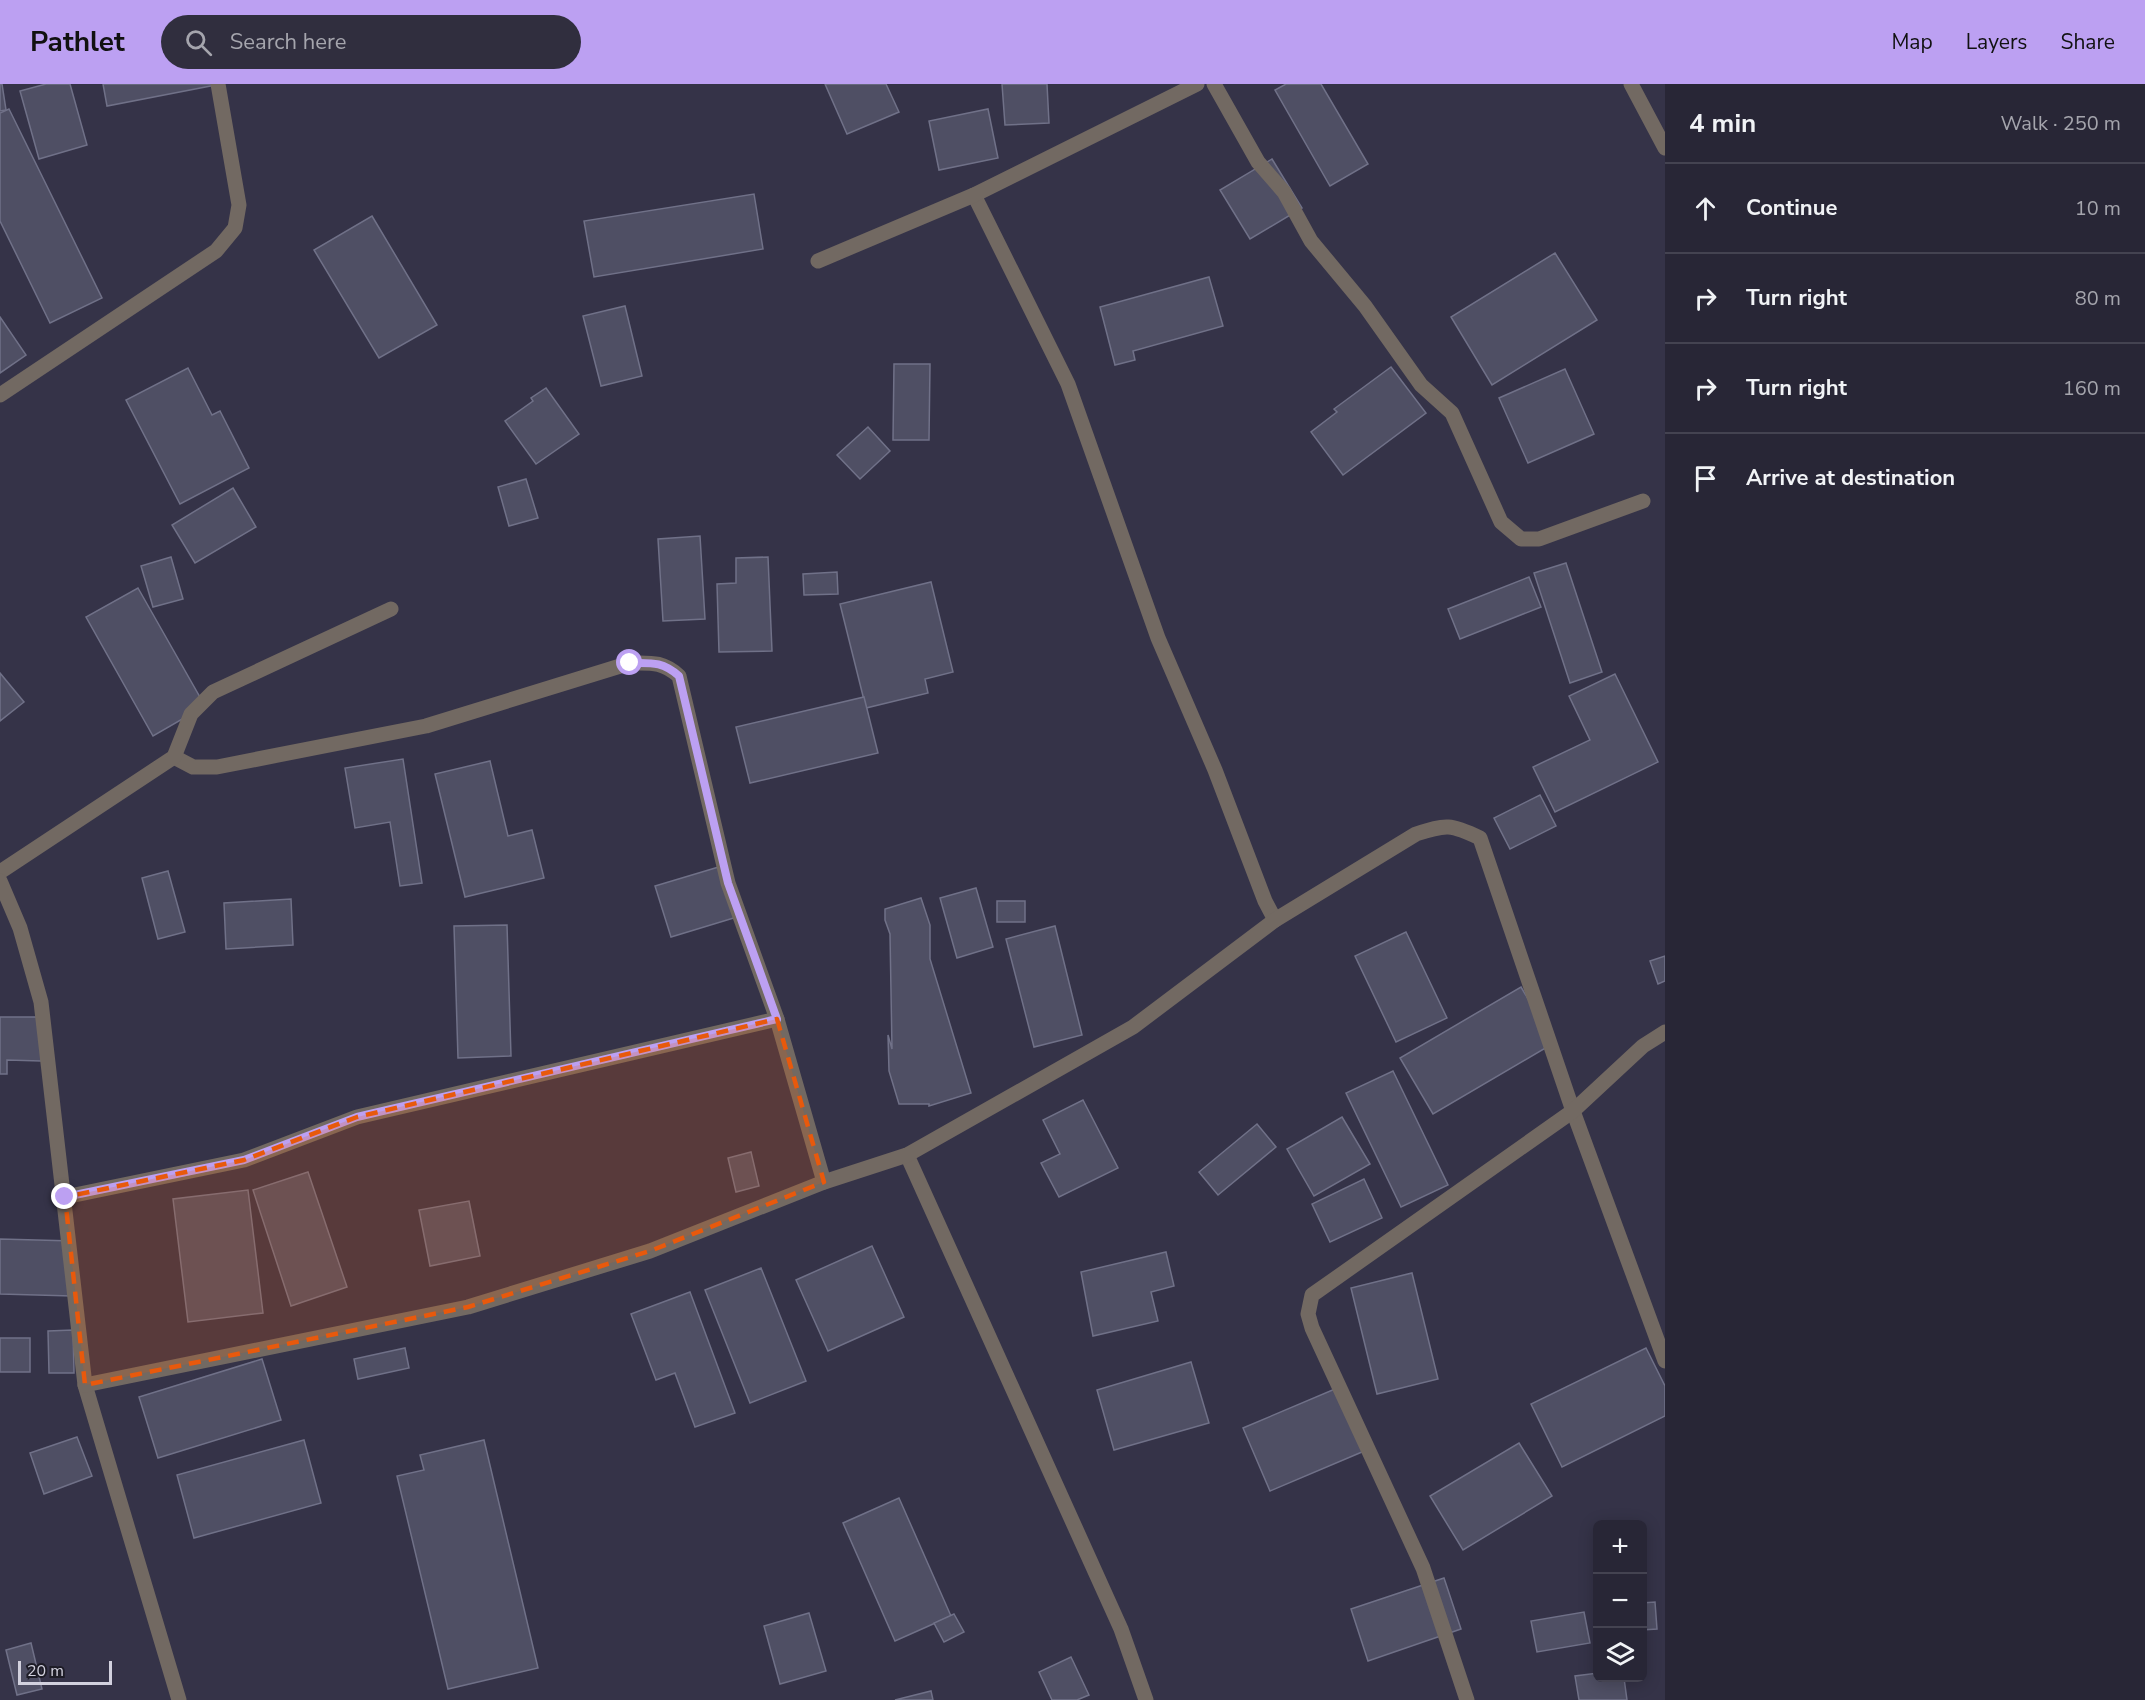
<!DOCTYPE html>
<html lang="en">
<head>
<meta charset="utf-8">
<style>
	body { margin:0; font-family:"Nunito Sans",sans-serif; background:#302e3e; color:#f1f3f6 }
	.controls { position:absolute; right:18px; bottom:18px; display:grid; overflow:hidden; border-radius:9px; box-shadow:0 3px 15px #0003 }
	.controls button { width:54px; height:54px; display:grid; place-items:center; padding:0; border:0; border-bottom:2px solid #444351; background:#282636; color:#f1f3f6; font:30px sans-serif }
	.scale { position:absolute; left:18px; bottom:15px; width:94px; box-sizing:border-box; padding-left:6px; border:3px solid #d2d1de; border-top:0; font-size:16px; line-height:21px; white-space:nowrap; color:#d2d1de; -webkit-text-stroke:4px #1d1c26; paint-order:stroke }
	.stop { position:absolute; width:18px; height:18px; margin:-14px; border:4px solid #bca0f2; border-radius:50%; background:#fff }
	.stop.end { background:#bca0f2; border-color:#fff; box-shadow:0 2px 6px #0008 }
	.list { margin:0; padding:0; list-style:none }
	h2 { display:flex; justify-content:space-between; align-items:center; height:78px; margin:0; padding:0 24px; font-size:26px }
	h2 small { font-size:20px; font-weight:400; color:#a5a5ad }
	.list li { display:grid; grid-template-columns:39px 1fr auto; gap:18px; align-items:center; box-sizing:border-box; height:90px; padding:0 24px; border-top:2px solid #444351 }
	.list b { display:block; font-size:22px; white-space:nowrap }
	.list em { font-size:20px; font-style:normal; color:#a5a5ad }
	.icon { flex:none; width:33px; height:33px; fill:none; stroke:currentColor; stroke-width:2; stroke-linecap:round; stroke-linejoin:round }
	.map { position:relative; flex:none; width:1665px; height:1616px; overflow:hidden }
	header { display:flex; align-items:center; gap:36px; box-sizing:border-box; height:84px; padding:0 30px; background:#bca0f2; color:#111 }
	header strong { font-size:28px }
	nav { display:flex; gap:33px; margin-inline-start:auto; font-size:21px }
	.search { width:420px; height:54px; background:#302e3e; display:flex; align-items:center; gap:15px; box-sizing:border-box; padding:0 21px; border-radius:33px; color:#a5a5ad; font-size:22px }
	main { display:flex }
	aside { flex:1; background:#282636 }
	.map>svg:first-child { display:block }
	.building { fill:#4f4f64; stroke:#707188; stroke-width:1.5 }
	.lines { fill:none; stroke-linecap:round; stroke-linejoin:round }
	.minor { stroke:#726962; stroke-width:15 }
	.route { stroke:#bca0f2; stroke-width:8 }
	.marked { fill:#e8590c; fill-opacity:0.2; stroke:#e8590c; stroke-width:4.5; stroke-dasharray:12 8; stroke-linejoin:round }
</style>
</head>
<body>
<header>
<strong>Pathlet</strong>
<div class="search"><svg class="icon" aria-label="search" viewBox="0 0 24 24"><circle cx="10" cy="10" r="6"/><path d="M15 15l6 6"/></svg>Search here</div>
<nav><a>Map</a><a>Layers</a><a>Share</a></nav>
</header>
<main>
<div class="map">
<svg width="1665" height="1616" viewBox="0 0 1665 1616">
	<rect width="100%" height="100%" fill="#353348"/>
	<g class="building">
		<polygon points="0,0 2,0 6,26 0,27"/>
		<polygon points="46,0 70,0 87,61 39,75 20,7"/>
		<polygon points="103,0 221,0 107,22"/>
		<polygon points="825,0 886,0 899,28 847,50"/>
		<polygon points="1002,0 1047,0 1049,39 1005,41"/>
		<polygon points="1286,0 1321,0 1368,80 1330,102 1275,6"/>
		<polygon points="9,25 102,214 50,239 0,137 0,29"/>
		<polygon points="988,25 998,74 939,86 929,37"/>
		<polygon points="1272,75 1302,124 1250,155 1220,106"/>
		<polygon points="754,110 763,165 594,193 584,137"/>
		<polygon points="372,132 437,241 379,274 314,166"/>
		<polygon points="1555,169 1597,236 1492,301 1451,233"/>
		<polygon points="1209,193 1223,242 1133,267 1135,276 1115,281 1100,223"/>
		<polygon points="625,222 642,292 601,302 583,232"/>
		<polygon points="0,233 26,271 0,289"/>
		<polygon points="894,280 930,280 929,356 893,356"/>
		<polygon points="1391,283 1426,329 1343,391 1311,348 1337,328 1334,325"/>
		<polygon points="188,284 212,331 220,327 249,384 180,420 126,316"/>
		<polygon points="1565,285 1594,350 1528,379 1499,314"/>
		<polygon points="546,304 579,350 536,380 505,337 533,317 531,314"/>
		<polygon points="868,343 890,367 860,395 837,371"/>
		<polygon points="526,395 538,434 509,442 498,403"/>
		<polygon points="233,404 256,443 195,479 172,441"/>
		<polygon points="700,452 705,535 663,537 658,455"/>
		<polygon points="171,473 183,515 153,523 141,482"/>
		<polygon points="768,473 772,567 719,568 717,500 736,499 736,474"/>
		<polygon points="1566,479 1602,588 1570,599 1534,489"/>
		<polygon points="837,488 838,510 804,511 803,490"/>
		<polygon points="1529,493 1541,523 1460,555 1448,525"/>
		<polygon points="931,498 953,588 925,595 928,609 866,624 840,520"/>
		<polygon points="138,504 205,622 153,652 86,533"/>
		<polygon points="0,589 24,618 0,637"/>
		<polygon points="1615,590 1658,678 1555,728 1533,683 1590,656 1569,612"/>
		<polygon points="864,613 878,669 750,699 736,643"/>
		<polygon points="403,675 422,799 400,802 390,738 355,744 345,684"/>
		<polygon points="490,677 508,752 532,746 544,794 465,813 435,690"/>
		<polygon points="1540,711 1556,742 1510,765 1494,734"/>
		<polygon points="722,782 737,833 671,853 655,802"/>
		<polygon points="168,787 185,848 158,855 142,794"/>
		<polygon points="976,804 993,863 957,874 940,814"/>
		<polygon points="921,814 930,841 930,875 971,1009 929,1022 929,1020 899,1020 889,987 888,951 892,965 890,850 885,836 885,825"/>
		<polygon points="291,815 293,861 226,865 224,819"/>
		<rect x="997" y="817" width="28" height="21"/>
		<polygon points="507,841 511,972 458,974 454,842"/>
		<polygon points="1055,842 1082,951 1034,963 1006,855"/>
		<polygon points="1406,848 1447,934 1396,958 1355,872"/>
		<polygon points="1665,872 1665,897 1658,900 1650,877"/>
		<polygon points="1521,903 1554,959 1433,1030 1400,974"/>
		<polygon points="0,933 41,933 41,977 7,976 7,990 0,990"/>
		<polygon points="1393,987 1448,1101 1401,1123 1346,1009"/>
		<polygon points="1083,1016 1118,1084 1059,1113 1041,1079 1060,1070 1043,1036"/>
		<polygon points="1342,1033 1370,1080 1314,1112 1287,1065"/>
		<polygon points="1257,1040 1276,1063 1218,1111 1199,1088"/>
		<polygon points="751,1068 759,1102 736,1108 728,1074"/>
		<polygon points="308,1088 347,1203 291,1222 253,1106"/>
		<polygon points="1364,1095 1382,1134 1330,1158 1312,1120"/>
		<polygon points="248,1106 263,1229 188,1238 173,1115"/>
		<polygon points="469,1117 480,1172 430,1182 419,1126"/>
		<polygon points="0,1155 73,1157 72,1212 0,1210"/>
		<polygon points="872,1162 904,1233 828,1267 796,1196"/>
		<polygon points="1166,1168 1174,1202 1151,1208 1158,1237 1093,1252 1081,1188"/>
		<polygon points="761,1184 806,1297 750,1319 705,1206"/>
		<polygon points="1412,1189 1438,1295 1377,1310 1351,1204"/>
		<polygon points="690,1208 735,1329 695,1343 675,1289 656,1296 631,1230"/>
		<polygon points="73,1246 74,1289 49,1289 48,1247"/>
		<rect x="0" y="1254" width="30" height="34"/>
		<polygon points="405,1264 409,1284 358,1295 354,1275"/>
		<polygon points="1646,1264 1665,1302 1665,1332 1562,1383 1531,1320"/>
		<polygon points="262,1275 281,1336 158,1374 139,1313"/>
		<polygon points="1191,1278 1209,1339 1114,1366 1097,1306"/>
		<polygon points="1342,1302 1369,1365 1270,1407 1243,1344"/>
		<polygon points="77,1353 92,1392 44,1410 30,1369"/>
		<polygon points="304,1356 321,1419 194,1454 177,1391"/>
		<polygon points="484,1356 538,1584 448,1605 397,1392 424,1386 420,1371"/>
		<polygon points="1519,1359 1552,1412 1463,1466 1430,1412"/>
		<polygon points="899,1414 951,1532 895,1557 843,1439"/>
		<polygon points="1444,1494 1461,1545 1368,1577 1351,1525"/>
		<polygon points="1655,1518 1657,1545 1642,1546 1642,1519"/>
		<polygon points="1584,1528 1590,1559 1537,1568 1531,1537"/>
		<polygon points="809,1529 826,1587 780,1600 764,1542"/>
		<polygon points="954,1530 964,1548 944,1558 934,1539"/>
		<polygon points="31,1559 42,1605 17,1611 6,1566"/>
		<polygon points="1071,1573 1089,1611 1077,1616 1052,1616 1039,1588"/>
		<polygon points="1598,1589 1598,1594 1624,1594 1627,1616 1579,1616 1575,1592"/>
		<polygon points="931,1607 933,1616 895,1616"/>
	</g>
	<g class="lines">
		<g class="minor">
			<polyline points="1214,0 1258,78 1284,108 1311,157 1365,222 1421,301 1452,329 1501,438 1521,455 1539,455 1643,417"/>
			<polyline points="1631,0 1665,64"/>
			<polyline points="974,111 1068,300 1158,554 1215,686 1265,817 1275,836"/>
			<polyline points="818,177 974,111 1197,0"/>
			<polyline points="0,311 216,167 235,144 239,121 218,0"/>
			<path d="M174,673L193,683H217L426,642L630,579C651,579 662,577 679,592L728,799L777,935L824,1098"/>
			<polyline points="0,788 174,673 191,630 213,608 391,525"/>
			<polyline points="0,797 20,844 41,918 85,1301 179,1616"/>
			<polyline points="907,1071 1121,1545 1146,1616"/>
			<polyline points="65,1113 244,1076 357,1033 777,935"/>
			<path d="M85,1301L468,1223L650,1167L824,1098L907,1071L1133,943L1275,836L1416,750C1446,740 1451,740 1480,754L1573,1027L1665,1277"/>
			<polyline points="1467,1616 1423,1484 1312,1244 1308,1230 1312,1211 1573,1027 1643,962 1665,948"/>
		</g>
	</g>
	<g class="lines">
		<path class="route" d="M65,1113L244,1076L357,1033L777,935L728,799L679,592C662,577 651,579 630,579"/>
	</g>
	<path class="marked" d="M777,935L824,1098L650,1167L468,1223L85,1301L65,1113L244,1076L357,1033Z"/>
</svg>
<div class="controls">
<button>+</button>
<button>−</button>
<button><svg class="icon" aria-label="layers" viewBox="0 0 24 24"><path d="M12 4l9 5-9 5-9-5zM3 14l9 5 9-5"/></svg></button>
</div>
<div class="scale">20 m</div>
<div class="stop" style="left:630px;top:579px"></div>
<div class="stop end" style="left:65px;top:1113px"></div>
</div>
<aside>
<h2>4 min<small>Walk · 250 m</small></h2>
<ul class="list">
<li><svg class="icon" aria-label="ahead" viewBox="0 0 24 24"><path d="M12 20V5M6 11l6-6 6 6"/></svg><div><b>Continue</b></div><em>10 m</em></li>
<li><svg class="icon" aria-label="right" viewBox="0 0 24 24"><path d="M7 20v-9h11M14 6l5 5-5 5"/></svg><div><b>Turn right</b></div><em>80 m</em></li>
<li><svg class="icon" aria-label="right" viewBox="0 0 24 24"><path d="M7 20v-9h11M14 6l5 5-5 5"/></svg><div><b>Turn right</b></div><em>160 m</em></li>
<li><svg class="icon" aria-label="arrive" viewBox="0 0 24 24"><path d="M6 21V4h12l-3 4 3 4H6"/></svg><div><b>Arrive at destination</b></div></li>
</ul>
</aside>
</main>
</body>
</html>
